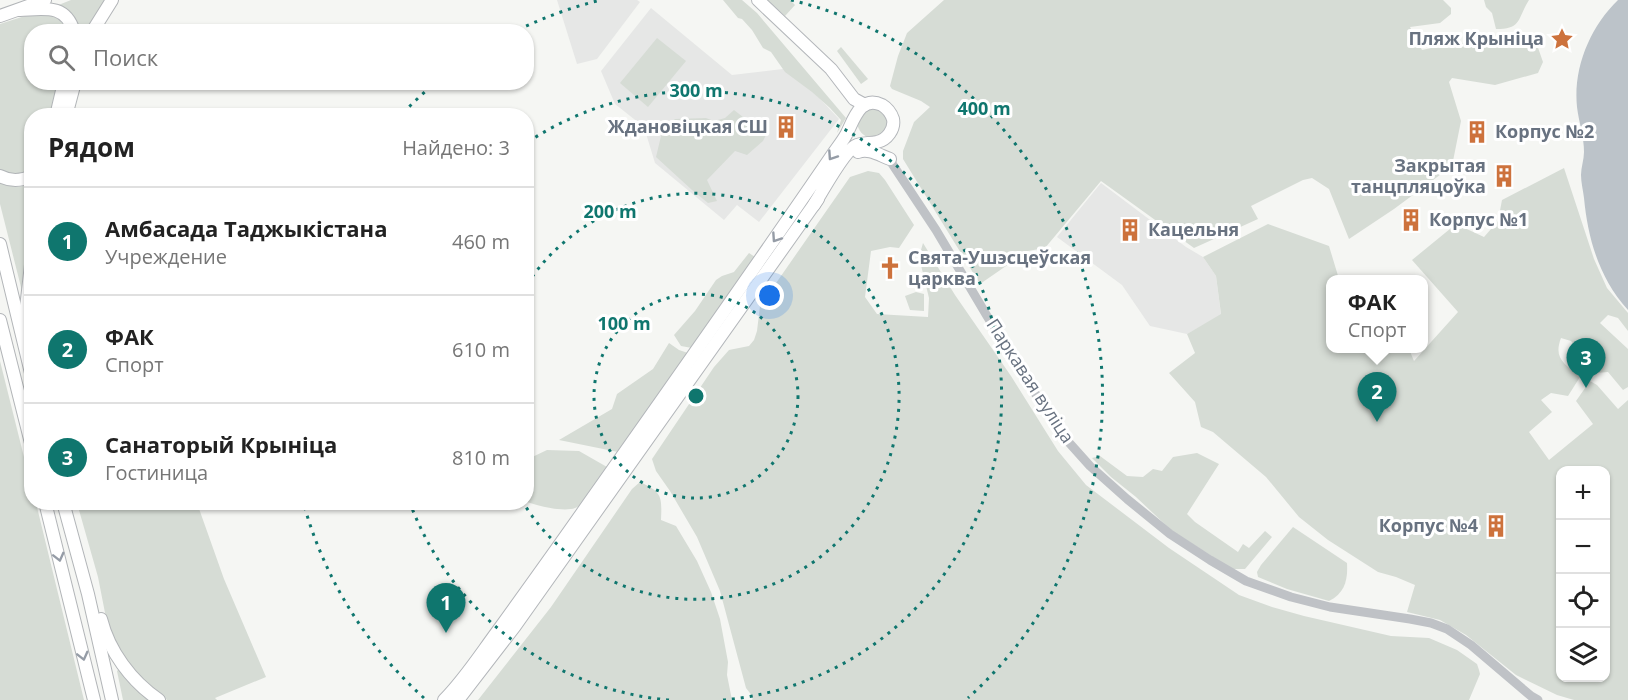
<!DOCTYPE html>
<html lang="ru">
<head>
<meta charset="utf-8">
<style>
	body { margin:0; font-family:"Open Sans",sans-serif; background:#f2f2f2; color:#222 }
	.controls { position:absolute; right:18px; bottom:18px; display:grid; overflow:hidden; border-radius:12px; box-shadow:0 2px 4px #0004 }
	.controls button { width:54px; height:54px; display:grid; place-items:center; padding:0; border:0; border-bottom:2px solid #e0e0e0; background:#fff; color:#222; font:30px sans-serif }
	.you { position:absolute; left:770px; top:296px; width:21px; height:21px; margin:-15px; border:4px solid #fff; border-radius:50%; background:#1a73e8; box-shadow:0 0 0 9px #1a73e833 }
	.badge { display:grid; place-items:center; width:39px; height:39px; border-radius:50%; background:#0f766e; color:#fff; font-size:20px; font-weight:700 }
	.pin { position:absolute; translate:-50% -50px; filter:drop-shadow(0 2px 3px #0008) }
	.pin::after { content:''; position:absolute; top:32px; width:21px; height:18px; background:inherit; clip-path:polygon(0 0,100% 0,50% 100%) }
	.popup { position:absolute; left:1326px; top:275px; width:102px; height:78px; box-sizing:border-box; display:grid; place-content:center; border-radius:12px; background:#fff; filter:drop-shadow(0 2px 4px #0005); font-size:20px; white-space:nowrap; color:#767676 }
	.popup b { font-size:22px; color:#222 }
	.popup::after { content:''; position:absolute; left:50%; top:100%; margin-left:-12px; border:12px solid transparent; border-top-color:#fff }
	.list { margin:0; padding:0; list-style:none }
	h2 { display:flex; justify-content:space-between; align-items:center; height:78px; margin:0; padding:0 24px; font-size:26px }
	h2 small { font-size:20px; font-weight:400; color:#767676 }
	.list li { display:grid; grid-template-columns:39px 1fr auto; gap:18px; align-items:center; box-sizing:border-box; height:108px; padding:0 24px; border-top:2px solid #e0e0e0 }
	.list b { display:block; font-size:22px; white-space:nowrap }
	.list p { margin:0; font-size:20px; white-space:nowrap; color:#767676 }
	.list em { font-size:20px; font-style:normal; color:#767676 }
	.icon { flex:none; width:33px; height:33px; fill:none; stroke:currentColor; stroke-width:2; stroke-linecap:round; stroke-linejoin:round }
	.map { position:relative; flex:none; width:1628px; height:700px; overflow:hidden }
	.search { position:absolute; background:#fff; box-shadow:0 2px 4px #0004; left:24px; top:24px; width:510px; height:66px; display:flex; align-items:center; gap:15px; box-sizing:border-box; padding:0 21px; border-radius:24px; color:#767676; font-size:22px }
	.panel { position:absolute; background:#fff; box-shadow:0 2px 4px #0004; left:24px; top:108px; width:510px; height:402px; border-radius:24px }
	.map>svg:first-child { display:block }
	.built { fill:#e6e7e6 }
	.green { fill:#d6dcd5; fill-rule:evenodd }
	.water { fill:#bcc3c9 }
	.lines { fill:none; stroke-linecap:round; stroke-linejoin:round }
	.primary-casing { stroke:#b3b6ba; stroke-width:14 }
	.trunk-casing { stroke:#b2b5b8; stroke-width:14 }
	.tertiary { stroke:#bfc2c6; stroke-width:9 }
	.primary { stroke:#fff; stroke-width:12 }
	.trunk { stroke:#fff; stroke-width:12 }
	.oneway { stroke:#959ca6 }
	.ring { fill:none; stroke:#0f766e; stroke-width:3; stroke-dasharray:3 6 }
	.labels { text-anchor:middle; stroke-width:6; stroke-linejoin:round; paint-order:stroke }
	.poi-label { font-size:18px; font-weight:bold; fill:#687280; stroke:#fff; text-anchor:end }
	.street-label { font-size:18px; fill:#687280; stroke:#fff }
	.centre { fill:#0f766e; stroke:#fff; stroke-width:3 }
	.ring-label { font-size:18px; text-anchor:middle; font-weight:bold; fill:#0f766e; stroke:#fff; stroke-width:6; stroke-linejoin:round; paint-order:stroke }
</style>
</head>
<body>
<div class="map">
<svg width="1628" height="700" viewBox="0 0 1628 700">
	<rect width="100%" height="100%" fill="#f5f6f3"/>
	<g class="built">
		<polygon points="557,0 637,0 640,2 597,59 577,64"/>
		<polygon points="651,8 732,75 791,68 839,119 759,222 737,205 724,220 655,163 644,127 615,104 601,71"/>
		<polygon points="1101,183 1186,247 1203,257 1216,276 1221,315 1187,334 1150,326 1122,285 1057,237"/>
	</g>
	<g class="green">
		<path d="M71,0H109L88,31H80C77,18 69,11 56,6Z"/>
		<polygon points="723,0 742,0 757,13 846,118 837,133 841,120 830,108 812,92 785,72 771,52 763,48 752,30 742,19 738,18"/>
		<polygon points="767,0 790,0 795,5 785,16"/>
		<polygon points="944,0 1443,0 1451,8 1451,14 1440,23 1410,27 1422,50 1454,43 1536,42 1543,62 1538,73 1495,85 1452,78 1449,82 1461,121 1452,166 1394,209 1349,239 1329,189 1312,178 1303,180 1251,206 1258,219 1194,248 1101,181 1045,248 1028,251 980,284 903,159 903,151 914,122 930,107 921,101 892,89 890,86 898,56 907,33"/>
		<path d="M1484,0H1529C1517,19 1522,29 1496,29L1492,13L1486,7Z"/>
		<polygon points="34,13 56,15 70,31 32,32 32,82 63,83 55,115 32,116 31,174 24,178 0,174 0,24"/>
		<polygon points="657,38 686,61 648,107 620,83"/>
		<polygon points="841,47 868,79 861,84 837,51"/>
		<path d="M866,108H879L890,122L881,137L868,138C862,134 859,131 857,124Z"/>
		<polygon points="734,110 766,135 763,141 747,155 735,151 707,180 717,201 708,203 692,190 656,157 662,132 675,119 706,118 714,121 725,118"/>
		<path d="M1564,168L1594,259L1607,288L1628,313V331L1618,318L1608,315L1600,323L1628,349V387L1623,390L1608,372L1596,373L1571,341L1561,338C1553,359 1565,364 1580,377L1568,396L1551,393L1541,400L1552,412L1529,432L1549,460L1593,424L1576,401L1590,381L1597,385L1618,409L1628,400V700H1574L1557,695L1516,675L1466,635L1440,620L1407,612L1415,585L1396,577L1378,572L1328,540L1299,517L1266,477L1213,432L1201,427L1195,402L1169,373L1195,353L1187,334L1221,314L1216,276L1203,257L1268,224L1329,246L1339,279L1330,280V348L1409,349L1414,361L1458,312L1412,260L1456,224L1484,237L1498,221L1502,200ZM1560,470H1606V678H1560Z"/>
		<polygon points="868,171 879,173 885,180 914,225 899,248 890,247 871,251 865,297 877,314 928,317 929,298 919,257 923,243 955,295 1011,376 1058,451 1086,485 1169,548 1239,595 1272,607 1304,616 1391,636 1429,638 1457,650 1477,664 1479,670 1480,674 1469,700 752,700 753,697 746,688 720,591 697,537 670,491 656,471 652,459 714,367 729,350 749,346 754,340 757,331 760,306 850,177"/>
		<path d="M0,182C11,187 20,188 31,184V243L23,295L0,204Z"/>
		<polygon points="749,253 758,259 692,348 681,346 674,335 695,311 716,280 722,276 734,272"/>
		<polygon points="916,292 924,294 924,311 910,310 905,296"/>
		<polygon points="669,343 679,350 688,353 618,452 559,440 612,409 617,394 653,369"/>
		<polygon points="0,361 31,485 32,502 36,503 84,700 0,700"/>
		<path d="M547,450L579,451L607,467C601,476 586,500 579,506C569,514 538,506 527,502L526,460Z"/>
		<polygon points="1197,453 1219,464 1187,514 1195,522 1238,552 1243,544 1249,548 1265,531 1272,537 1245,569 1232,569 1171,530 1136,497 1111,477 1092,458 1100,456 1127,476 1143,477 1153,469 1162,471 1173,457"/>
		<path d="M640,482C662,492 662,496 661,520L676,526L697,561L711,592L720,619L728,662L727,675L732,700H478L551,607L632,489Z"/>
		<polygon points="77,503 197,503 224,579 266,677 215,698 217,700 167,700 135,673 117,651 107,623 98,577"/>
		<path d="M1293,527L1347,563C1348,580 1345,593 1329,601L1287,589L1258,577L1257,572L1261,565Z"/>
		<polygon points="119,669 151,700 123,700 117,671"/>
	</g>
	<path class="water" d="M1618,0H1628V310C1599,278 1588,239 1584,198C1583,190 1581,182 1581,175C1581,167 1584,160 1584,152C1584,137 1579,123 1577,107C1573,68 1590,27 1618,0Z"/>
	<g class="lines">
		<g class="primary-casing">
			<g id="primary">
				<polyline points="758,0 831,69 854,99 865,105"/>
				<path d="M858,152C869,148 879,155 890,159"/>
				<path d="M444,700C464,680 480,655 497,632C528,589 559,546 589,503C671,387 753,271 833,154C837,148 842,142 846,135C853,122 860,94 882,105C887,108 891,113 893,119C895,129 887,140 877,142C869,144 862,142 855,146C844,152 821,193 814,205"/>
				<polyline points="458,700 515,626 818,199"/>
			</g>
		</g>
		<g class="trunk-casing">
			<g id="trunk">
				<path d="M20,10C43,9 66,3 74,32"/>
				<polyline points="0,16 45,0"/>
				<polyline points="92,32 112,0"/>
				<polyline points="56,116 64,82"/>
				<polyline points="66,116 75,82"/>
				<path d="M0,176C11,182 21,181 32,176"/>
				<polyline points="0,244 32,377"/>
				<polyline points="0,320 32,447"/>
				<polyline points="25,333 26,308 32,256"/>
				<polyline points="45,502 94,700"/>
				<polyline points="63,502 88,594 112,700"/>
				<path d="M101,619C109,651 131,681 159,700"/>
			</g>
		</g>
		<polyline class="tertiary" points="887,156 936,230 987,316 1048,414 1064,437 1090,466 1127,499 1170,534 1210,560 1246,581 1291,597 1330,607 1410,619 1431,623 1447,629 1471,645 1531,696 1538,700"/>
		<use href="#primary" class="primary"/>
		<use href="#trunk" class="trunk"/>
	</g>
	<defs><path id="oneway-chevron" d="M-2-3.5L2.5 0L-2 3.5" fill="none" stroke-width="1.6" stroke-linecap="round" stroke-linejoin="round" transform="scale(1.5)"/></defs>
	<g class="oneway">
		<use href="#oneway-chevron" transform="translate(832 156) rotate(124)"/>
		<use href="#oneway-chevron" transform="translate(776 238) rotate(124)"/>
		<use href="#oneway-chevron" transform="translate(59 557) rotate(76)"/>
		<use href="#oneway-chevron" transform="translate(83 656) rotate(76)"/>
	</g>
	<g class="ring">
		<circle cx="696" cy="396" r="102"/>
		<path d="M527 284A203 203 0 1 1 524 504"/>
		<path d="M669 700A305 305 0 0 1 410 503M528 142A305 305 0 1 1 723 700"/>
		<path d="M424 698A407 407 0 0 1 304 505M403 113A407 407 0 0 1 434 84M518 30A407 407 0 0 1 601 0M791 0A407 407 0 0 1 968 698"/>
	</g>
	<defs>
		<g id="sight-bare" transform="scale(1.8)"><path d="M0-6L1.8-2.2L6-1.7L2.9 1.2L3.7 5.4L0 3.3L-3.7 5.4L-2.9 1.2L-6-1.7L-1.8-2.2Z" fill="#cd723c" stroke="#fff" stroke-width="2.5" paint-order="stroke"/></g>
		<g id="building-bare" transform="scale(1.8)"><path d="M-4-6H4V6H1V3H-1V6H-4ZM-2.5-4.3h1.7v1.8h-1.7ZM.8-4.3h1.7v1.8H.8ZM-2.5-1h1.7V.8h-1.7ZM.8-1h1.7V.8H.8Z" fill="#cd723c" stroke="#fff" stroke-width="2.5" paint-order="stroke"/></g>
		<g id="church-bare" transform="scale(1.8)"><path d="M-1.2-6h2.4v3.5h3.3v2.4h-3.3V6h-2.4V-.1h-3.3v-2.4h3.3Z" fill="#cd723c" stroke="#fff" stroke-width="2.5" paint-order="stroke"/></g>
	</defs>
	<g fill-rule="evenodd">
		<use href="#sight-bare" x="1562" y="39"/>
		<use href="#building-bare" x="786" y="127"/>
		<use href="#building-bare" x="1477" y="132"/>
		<use href="#building-bare" x="1504" y="176"/>
		<use href="#building-bare" x="1411" y="220"/>
		<use href="#building-bare" x="1130" y="230"/>
		<use href="#church-bare" x="890" y="268"/>
		<use href="#building-bare" x="1496" y="526"/>
	</g>
	<g class="labels">
		<g class="poi-label">
			<text x="1544" y="45">Пляж Крыніца</text>
			<text x="768" y="133">Ждановіцкая СШ</text>
			<text x="1495" y="138" text-anchor="start">Корпус №2</text>
			<text x="1486" y="172">Закрытая<tspan x="1486" dy="21">танцпляцоўка</tspan></text>
			<text x="1429" y="226" text-anchor="start">Корпус №1</text>
			<text x="1148" y="236" text-anchor="start">Кацельня</text>
			<text x="908" y="264" text-anchor="start">Свята-Ушэсцеўская<tspan x="908" dy="21">царква</tspan></text>
			<text x="1478" y="532">Корпус №4</text>
		</g>
		<g class="street-label">
			<text transform="translate(1030 381) rotate(57)" y="6">Паркавая вуліца</text>
		</g>
	</g>
	<circle cx="696" cy="396" r="9" class="centre"/>
	<g class="ring-label">
		<text x="696" y="97">300 m</text>
		<text x="984" y="115">400 m</text>
		<text x="610" y="218">200 m</text>
		<text x="624" y="330">100 m</text>
	</g>
</svg>
<div class="controls">
<button>+</button>
<button>−</button>
<button><svg class="icon" aria-label="locate" viewBox="0 0 24 24"><circle cx="12" cy="12" r="6"/><path d="M12 2v4M12 18v4M2 12h4M18 12h4"/></svg></button>
<button><svg class="icon" aria-label="layers" viewBox="0 0 24 24"><path d="M12 4l9 5-9 5-9-5zM3 14l9 5 9-5"/></svg></button>
</div>
<div class="you"></div>
<div class="pin badge" style="left:446px;top:633px">1</div>
<div class="pin badge" style="left:1377px;top:422px">2</div>
<div class="popup"><b>ФАК</b>Спорт</div>
<div class="pin badge" style="left:1586px;top:388px">3</div>
<div class="search"><svg class="icon" aria-label="search" viewBox="0 0 24 24"><circle cx="10" cy="10" r="6"/><path d="M15 15l6 6"/></svg>Поиск</div>
<section class="panel">
<h2>Рядом<small>Найдено: 3</small></h2>
<ul class="list">
<li><span class="badge">1</span><div><b>Амбасада Таджыкістана</b><p>Учреждение</p></div><em>460 m</em></li>
<li><span class="badge">2</span><div><b>ФАК</b><p>Спорт</p></div><em>610 m</em></li>
<li><span class="badge">3</span><div><b>Санаторый Крыніца</b><p>Гостиница</p></div><em>810 m</em></li>
</ul>
</section>
</div>
</body>
</html>
